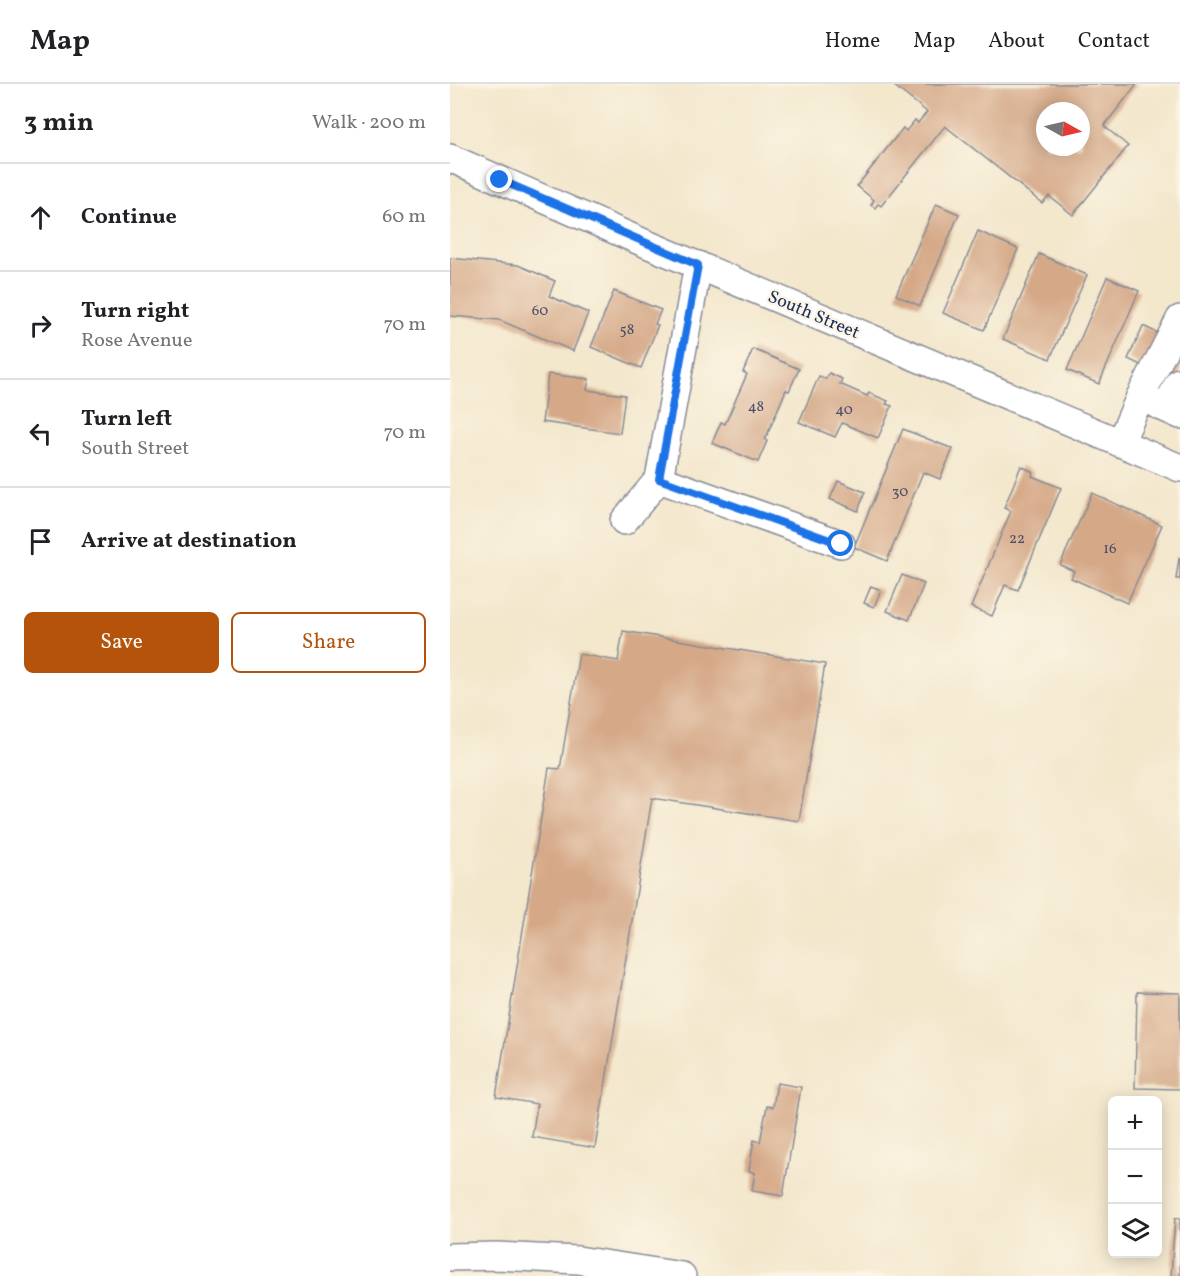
<!DOCTYPE html>
<html lang="en">
<head>
<meta charset="utf-8">
<style>
	body { margin:0; font-family:Vollkorn,serif; background:#f2f2f2; color:#202124 }
	.controls { position:absolute; right:18px; bottom:18px; display:grid; overflow:hidden; border-radius:9px; box-shadow:0 3px 15px #0003 }
	.controls button { width:54px; height:54px; display:grid; place-items:center; padding:0; border:0; border-bottom:2px solid #e0e0e0; background:#fff; color:#202124; font:30px sans-serif }
	.compass { position:absolute; left:586px; top:18px; width:54px; height:54px; border-radius:50%; background:#fff; box-shadow:0 3px 15px #0003; rotate:98deg }
	.stop { position:absolute; width:18px; height:18px; margin:-14px; border:4px solid #1a73e8; border-radius:50%; background:#fff }
	.stop.end { background:#1a73e8; border-color:#fff; box-shadow:0 2px 6px #0008 }
	.list { margin:0; padding:0; list-style:none }
	h2 { display:flex; justify-content:space-between; align-items:center; height:78px; margin:0; padding:0 24px; font-size:26px }
	h2 small { font-size:20px; font-weight:400; color:#757577 }
	.list li { display:grid; grid-template-columns:39px 1fr auto; gap:18px; align-items:center; box-sizing:border-box; height:108px; padding:0 24px; border-top:2px solid #e0e0e0 }
	.list b { display:block; font-size:22px; white-space:nowrap }
	.list p { margin:0; font-size:20px; white-space:nowrap; color:#757577 }
	.list em { font-size:20px; font-style:normal; color:#757577 }
	.actions { display:flex; gap:12px; padding:18px 24px }
	.actions a { flex:1; padding:14px 0; border:2px solid #b45309; border-radius:9px; text-align:center; font-size:21px; color:#b45309 }
	.actions .main { background:#b45309; color:#fff }
	.icon { flex:none; width:33px; height:33px; fill:none; stroke:currentColor; stroke-width:2; stroke-linecap:round; stroke-linejoin:round }
	.map { position:relative; flex:none; width:730px; height:1192px; overflow:hidden }
	header { display:flex; align-items:center; gap:36px; box-sizing:border-box; height:84px; padding:0 30px; background:#fff; border-bottom:2px solid #e0e0e0 }
	header strong { font-size:28px }
	nav { display:flex; gap:33px; margin-inline-start:auto; font-size:21px }
	main { display:flex }
	aside { flex:1; background:#fff }
	.map>svg:first-child { display:block }
	.building { fill:#d5a988; fill-rule:evenodd }
	.lines { fill:none; stroke-linecap:round; stroke-linejoin:round }
	.minor-casing { stroke:#878b95; stroke-width:30 }
	.minor { stroke:#fff; stroke-width:27 }
	.route { stroke:#1a73e8; stroke-width:8 }
	.labels { text-anchor:middle; stroke-width:5; stroke-linejoin:round; paint-order:stroke }
	.number-label { font-size:15px; fill:#4a4e68 }
	.street-label { font-size:18px; fill:#1b2f5e; stroke:#fcf5e5 }
</style>
</head>
<body>
<header>
<strong>Map</strong>
<nav><a>Home</a><a>Map</a><a>About</a><a>Contact</a></nav>
</header>
<main>
<aside>
<h2>3 min<small>Walk · 200 m</small></h2>
<ul class="list">
<li><svg class="icon" aria-label="ahead" viewBox="0 0 24 24"><path d="M12 20V5M6 11l6-6 6 6"/></svg><div><b>Continue</b></div><em>60 m</em></li>
<li><svg class="icon" aria-label="right" viewBox="0 0 24 24"><path d="M7 20v-9h11M14 6l5 5-5 5"/></svg><div><b>Turn right</b><p>Rose Avenue</p></div><em>70 m</em></li>
<li><svg class="icon" aria-label="left" viewBox="0 0 24 24"><path d="M17 20v-9H6M10 6l-5 5 5 5"/></svg><div><b>Turn left</b><p>South Street</p></div><em>70 m</em></li>
<li><svg class="icon" aria-label="arrive" viewBox="0 0 24 24"><path d="M6 21V4h12l-3 4 3 4H6"/></svg><div><b>Arrive at destination</b></div></li>
</ul>
<div class="actions"><a class="main">Save</a><a>Share</a></div>
</aside>
<div class="map">
<svg width="730" height="1192" viewBox="0 0 730 1192">
	<rect width="100%" height="100%" fill="#fcf5e5"/>
	<filter id="ink" filterUnits="userSpaceOnUse"><feTurbulence type="fractalNoise" baseFrequency=".0167" numOctaves="2"/><feDisplacementMap in="SourceGraphic" scale="12" xChannelSelector="R" yChannelSelector="G"/><feConvolveMatrix kernelMatrix="1 2 1 2 8 2 1 2 1" color-interpolation-filters="sRGB"/></filter>
	<filter id="wash" filterUnits="userSpaceOnUse"><feTurbulence type="fractalNoise" baseFrequency=".008" numOctaves="4" result="noise"/><feDisplacementMap in="SourceGraphic" scale="24" xChannelSelector="R" yChannelSelector="G"/><feGaussianBlur stdDeviation="1.35" result="paint"/><feColorMatrix in="noise" values="0 0 0 0 0 0 0 0 0 0 0 0 0 0 0 0 0 1.4 0 .05"/><feComposite in="paint" operator="in"/></filter>
	<g filter="url(#wash)">
		<rect width="100%" height="100%" fill="#f3e7cc"/>
		<g id="blocks">
			<g class="building">
				<path d="M442,0H687L654,42L678,62L623,131L599,112L592,119L495,42L431,122L428,120L425,124L421,121L424,116L407,102L453,44L456,47L465,36L468,39L477,28ZM595,27H631V63H595Z"/>
				<polygon points="486,120 509,130 470,222 446,211"/>
				<polygon points="528,147 568,165 534,246 493,229"/>
				<polygon points="589,170 637,191 600,275 553,255"/>
				<polygon points="0,174 68,181 105,197 99,212 138,229 123,267 49,236 0,232"/>
				<polygon points="657,193 689,207 649,300 617,286"/>
				<polygon points="164,207 211,226 205,240 208,241 191,284 141,263"/>
				<polygon points="693,242 710,250 695,283 678,275"/>
				<polygon points="721,262 730,266 730,298 709,290"/>
				<polygon points="303,265 349,285 339,307 336,306 315,356 317,357 308,378 262,359 271,338 275,340 297,290 293,288"/>
				<polygon points="379,289 392,295 390,300 417,312 419,309 438,317 436,320 442,322 428,354 392,339 385,353 349,338 369,292 376,295"/>
				<polygon points="98,290 139,295 137,306 175,311 170,349 92,338"/>
				<polygon points="453,345 503,365 490,395 473,388 437,477 404,463"/>
				<polygon points="571,382 583,388 582,392 611,404 568,506 555,501 542,532 521,523 561,427 554,424"/>
				<polygon points="388,397 415,408 408,427 380,415"/>
				<polygon points="642,409 712,441 677,519 621,494 624,487 610,481"/>
				<polygon points="729,474 730,474 730,495 726,495"/>
				<polygon points="452,491 474,500 459,536 437,527"/>
				<polygon points="421,502 431,506 424,523 414,519"/>
				<polygon points="173,547 375,580 349,737 202,714 145,1064 82,1053 87,1020 46,1013 99,684 110,685 129,570 168,577"/>
				<polygon points="687,908 730,909 730,1005 685,1004"/>
				<polygon points="327,999 351,1003 333,1112 302,1107 305,1089 299,1087 304,1056 310,1058 317,1022 323,1023"/>
				<polygon points="725,1134 730,1135 730,1192 721,1192"/>
			</g>
		</g>
	</g>
	<g filter="url(#ink)">
		<use href="#blocks" fill-opacity="0" stroke="#878b95" stroke-width="1.5"/>
		<g class="lines">
			<g class="minor-casing">
				<g id="minor">
					<polyline points="0,74 192,158 730,384"/>
					<polyline points="690,313 730,235"/>
					<polyline points="716,324 729,298"/>
					<polyline points="670,359 690,313 730,331"/>
					<polyline points="209,395 391,460"/>
					<polyline points="174,437 209,395 248,181"/>
					<polyline points="0,1173 47,1172 128,1176 232,1192"/>
				</g>
			</g>
			<use href="#minor" class="minor"/>
		</g>
	</g>
	<g class="lines" filter="url(#ink)">
		<polyline class="route" points="50,96 248,181 209,395 391,460"/>
	</g>
	<g class="labels">
		<g class="number-label">
			<text x="90" y="231">60</text>
			<text x="177" y="250">58</text>
			<text x="306" y="327">48</text>
			<text x="394" y="330">40</text>
			<text x="450" y="412">30</text>
			<text x="567" y="459">22</text>
			<text x="660" y="469">16</text>
		</g>
		<g class="street-label">
			<text transform="translate(364 230) rotate(23)" y="6">South Street</text>
		</g>
	</g>
</svg>
<div class="controls">
<button>+</button>
<button>−</button>
<button><svg class="icon" aria-label="layers" viewBox="0 0 24 24"><path d="M12 4l9 5-9 5-9-5zM3 14l9 5 9-5"/></svg></button>
</div>
<svg class="compass" viewBox="-18 -18 36 36"><path d="M0-13l5 13h-10z" fill="#e53935"/><path d="M0 13l5-13h-10z" fill="#757577"/></svg>
<div class="stop" style="left:391px;top:460px"></div>
<div class="stop end" style="left:50px;top:96px"></div>
</div>
</main>
</body>
</html>
